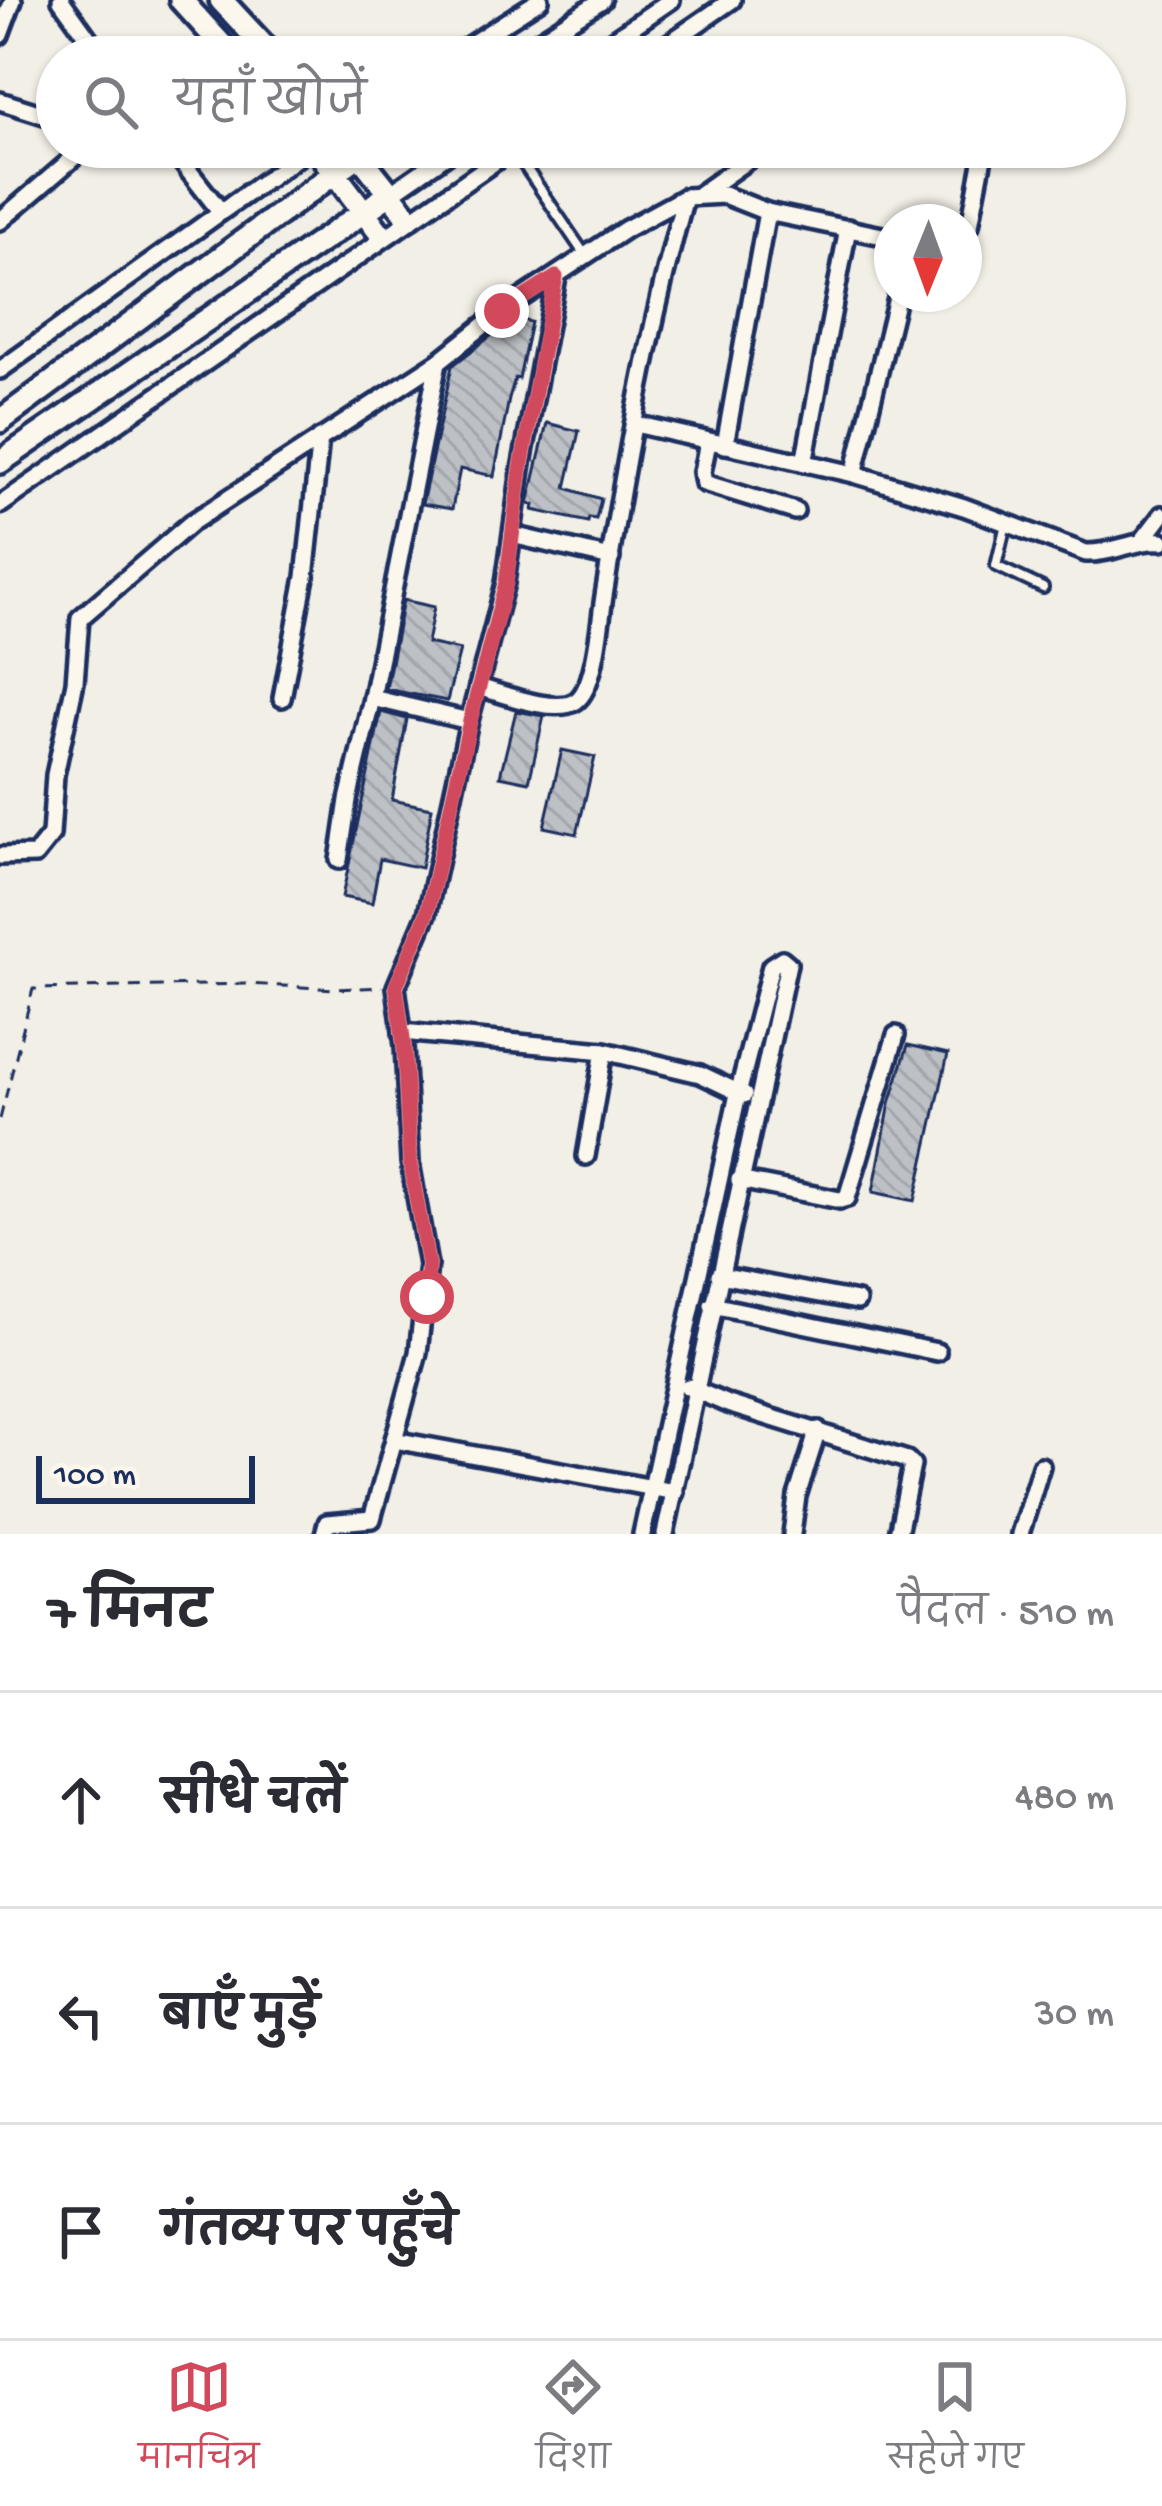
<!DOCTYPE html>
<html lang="hi">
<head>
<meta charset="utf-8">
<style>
	body { margin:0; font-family:"Gochi Hand","Playpen Sans Deva",sans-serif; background:#f7f7f7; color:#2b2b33 }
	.compass { position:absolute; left:874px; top:204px; width:108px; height:108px; border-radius:50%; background:#fff; box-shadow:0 3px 9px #0004; rotate:181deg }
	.scale { position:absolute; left:36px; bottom:30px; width:219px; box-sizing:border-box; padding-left:12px; border:6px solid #1b2f5e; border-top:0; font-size:33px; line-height:42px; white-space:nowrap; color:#1b2f5e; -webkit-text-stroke:9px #fbf7ec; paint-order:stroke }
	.stop { position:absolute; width:36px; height:36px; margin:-27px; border:9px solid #d1495b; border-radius:50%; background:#fff }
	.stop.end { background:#d1495b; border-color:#fff; box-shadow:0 3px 12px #0008 }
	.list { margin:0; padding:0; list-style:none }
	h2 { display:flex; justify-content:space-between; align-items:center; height:156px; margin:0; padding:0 48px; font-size:51px }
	h2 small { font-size:39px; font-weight:400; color:#7c7c81 }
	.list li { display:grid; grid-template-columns:78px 1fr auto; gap:36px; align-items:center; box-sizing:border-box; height:216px; padding:0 48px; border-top:3px solid #e1e1e2 }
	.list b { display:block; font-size:45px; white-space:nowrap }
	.list em { font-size:39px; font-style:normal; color:#7c7c81 }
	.icon { flex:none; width:66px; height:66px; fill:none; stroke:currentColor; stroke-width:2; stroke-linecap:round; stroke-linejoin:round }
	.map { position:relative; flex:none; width:1162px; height:1534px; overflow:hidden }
	.search { position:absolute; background:#fff; box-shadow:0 3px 9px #0004; left:36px; right:36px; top:36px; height:132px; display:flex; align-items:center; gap:30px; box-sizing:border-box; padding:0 42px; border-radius:66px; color:#7c7c81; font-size:45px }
	.sheet { height:804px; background:#fff }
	nav { display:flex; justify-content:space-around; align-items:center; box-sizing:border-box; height:168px; border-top:3px solid #e1e1e2; background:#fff; font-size:33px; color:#7c7c81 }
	nav a { display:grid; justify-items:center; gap:6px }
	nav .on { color:#d1495b }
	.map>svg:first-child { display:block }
	.building { fill:url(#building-back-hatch); stroke:#1b2f5e; stroke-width:3 }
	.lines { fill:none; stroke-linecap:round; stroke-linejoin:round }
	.lane-casing { stroke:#1b2f5e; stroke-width:16 }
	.street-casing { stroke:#1b2f5e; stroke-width:24 }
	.secondary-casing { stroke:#1b2f5e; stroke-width:30 }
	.path { stroke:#1b2f5e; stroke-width:3; stroke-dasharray:12 9; stroke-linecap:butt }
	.lane { stroke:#fbf7ec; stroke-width:8 }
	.street { stroke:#fbf7ec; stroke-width:15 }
	.secondary { stroke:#fbf7ec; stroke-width:21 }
	.route { stroke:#d1495b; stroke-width:15 }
</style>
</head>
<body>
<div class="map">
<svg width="1162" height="1534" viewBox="0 0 1162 1534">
	<defs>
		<pattern id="building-back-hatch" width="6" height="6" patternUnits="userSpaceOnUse" patternTransform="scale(3)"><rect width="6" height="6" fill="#bdc0c4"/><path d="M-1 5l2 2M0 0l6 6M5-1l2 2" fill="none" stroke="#a2a5ab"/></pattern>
	</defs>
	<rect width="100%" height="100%" fill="#f2efe6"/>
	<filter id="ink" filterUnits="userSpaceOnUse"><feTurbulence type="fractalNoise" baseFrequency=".00833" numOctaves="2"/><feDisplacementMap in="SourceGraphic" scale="24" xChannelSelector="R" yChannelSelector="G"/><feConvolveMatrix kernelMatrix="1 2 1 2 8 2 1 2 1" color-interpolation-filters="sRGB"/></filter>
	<g filter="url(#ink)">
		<g class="building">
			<polygon points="514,318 531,322 519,379 515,378 509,399 494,476 460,469 452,509 422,504 452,366"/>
			<polygon points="547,423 579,431 566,488 601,499 596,519 589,518 588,522 533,510 534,505 528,504"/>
			<polygon points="403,600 434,607 427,643 460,650 447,701 386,689"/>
			<polygon points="516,711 544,716 529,782 500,776"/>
			<polygon points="381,712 407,719 392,800 432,808 421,868 380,859 372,903 342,897"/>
			<polygon points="562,750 595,757 577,834 544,827"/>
			<polygon points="908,1045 948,1054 915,1201 873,1192 890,1103"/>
		</g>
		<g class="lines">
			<g class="lane-casing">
				<g id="lane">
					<polyline points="513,149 585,255"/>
					<polyline points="1006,524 996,566 1043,588"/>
				</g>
			</g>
			<g class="street-casing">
				<g id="street">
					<polyline points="61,0 102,57"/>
					<polyline points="0,35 13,0"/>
					<polyline points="451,57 540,0"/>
					<polyline points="513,57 602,0"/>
					<polyline points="588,57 671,0"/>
					<polyline points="649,57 732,0"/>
					<polyline points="0,101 57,119"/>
					<polyline points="390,194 458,147"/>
					<polyline points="700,194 766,147"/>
					<polyline points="685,197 724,195 767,212 892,238"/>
					<polyline points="221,212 312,147"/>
					<polyline points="0,221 86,147"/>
					<polyline points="964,235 970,225 985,147"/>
					<polyline points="0,370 221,212 170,147"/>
					<path d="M635,424L854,474L964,507L1086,553C1113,554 1135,539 1162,541"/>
					<polyline points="708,442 702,472 704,483 795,511"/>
					<polyline points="725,445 767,212"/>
					<polyline points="804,463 848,228"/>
					<polyline points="854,474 898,294"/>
					<polyline points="0,505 516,147"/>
					<polyline points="512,535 611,558"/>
					<polyline points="1143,540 1162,515"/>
					<polyline points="478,687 505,583 521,469 557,277"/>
					<polyline points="282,698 305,577 320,438"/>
					<path d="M0,856L35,855L51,835L55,775L75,682L80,618L191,523L438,362L502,311L626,229L685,197C649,327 625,463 604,596C600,620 596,687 576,701C556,715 501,693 478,687L469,721L372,698L438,362"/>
					<polyline points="339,860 348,800 372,698"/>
					<polyline points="402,1032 604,1051 700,1074 744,1095"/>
					<polyline points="586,1156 604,1051"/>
					<polyline points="739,1180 840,1200 847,1198 896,1035"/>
					<polyline points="719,1275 857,1301"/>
					<polyline points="712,1305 937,1352"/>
					<polyline points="688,1387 728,1404 907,1460 912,1465 898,1534"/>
					<polyline points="394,1440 675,1492"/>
					<polyline points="324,1534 327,1523 372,1519 418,1353 428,1265 410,1162 404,1046 396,987 427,914 469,721"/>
					<polyline points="642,1534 738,1094 771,966 782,959 788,964 665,1534"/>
					<polyline points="792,1534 797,1496 818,1430"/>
					<polyline points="1020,1534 1041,1466"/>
				</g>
			</g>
			<g class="secondary-casing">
				<g id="secondary">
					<polyline points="181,0 233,57"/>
					<polyline points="221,0 274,57"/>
					<polyline points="315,147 382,236"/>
					<polyline points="353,147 409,218"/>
					<polyline points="0,421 359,155"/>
					<polyline points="0,462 390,194"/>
				</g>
			</g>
			<polyline class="path" points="0,1119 33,989 248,984 336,989 382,987"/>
			<use href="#lane" class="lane"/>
			<use href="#street" class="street"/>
			<use href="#secondary" class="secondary"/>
		</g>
	</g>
	<g class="lines" filter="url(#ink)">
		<polyline class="route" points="427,1297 428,1265 410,1162 404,1046 396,986 427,914 470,721 506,583 521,469 556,277 502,311"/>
	</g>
</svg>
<svg class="compass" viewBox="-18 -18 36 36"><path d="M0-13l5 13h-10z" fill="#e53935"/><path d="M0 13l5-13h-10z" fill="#7c7c81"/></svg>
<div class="scale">100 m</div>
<div class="stop" style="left:427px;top:1297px"></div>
<div class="stop end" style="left:502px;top:311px"></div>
<div class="search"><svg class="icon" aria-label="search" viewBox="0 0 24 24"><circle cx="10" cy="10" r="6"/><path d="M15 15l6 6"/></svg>यहाँ खोजें</div>
</div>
<section class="sheet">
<h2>7 मिनट<small>पैदल · 510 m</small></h2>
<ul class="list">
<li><svg class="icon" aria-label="ahead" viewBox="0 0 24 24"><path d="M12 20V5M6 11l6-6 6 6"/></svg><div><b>सीधे चलें</b></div><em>480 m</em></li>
<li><svg class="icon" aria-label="left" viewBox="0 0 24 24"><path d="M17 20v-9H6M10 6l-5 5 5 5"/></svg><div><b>बाएँ मुड़ें</b></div><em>30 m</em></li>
<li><svg class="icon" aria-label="arrive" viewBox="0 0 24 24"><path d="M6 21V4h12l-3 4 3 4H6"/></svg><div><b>गंतव्य पर पहुँचे</b></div></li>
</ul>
</section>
<nav>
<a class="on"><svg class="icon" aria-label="map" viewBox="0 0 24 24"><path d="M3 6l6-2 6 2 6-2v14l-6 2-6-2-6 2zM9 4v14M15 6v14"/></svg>मानचित्र</a>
<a><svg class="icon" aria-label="directions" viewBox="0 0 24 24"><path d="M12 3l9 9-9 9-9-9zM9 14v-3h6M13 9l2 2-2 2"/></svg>दिशा</a>
<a><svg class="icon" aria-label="saved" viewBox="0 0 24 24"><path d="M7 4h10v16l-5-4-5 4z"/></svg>सहेजे गए</a>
</nav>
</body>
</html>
